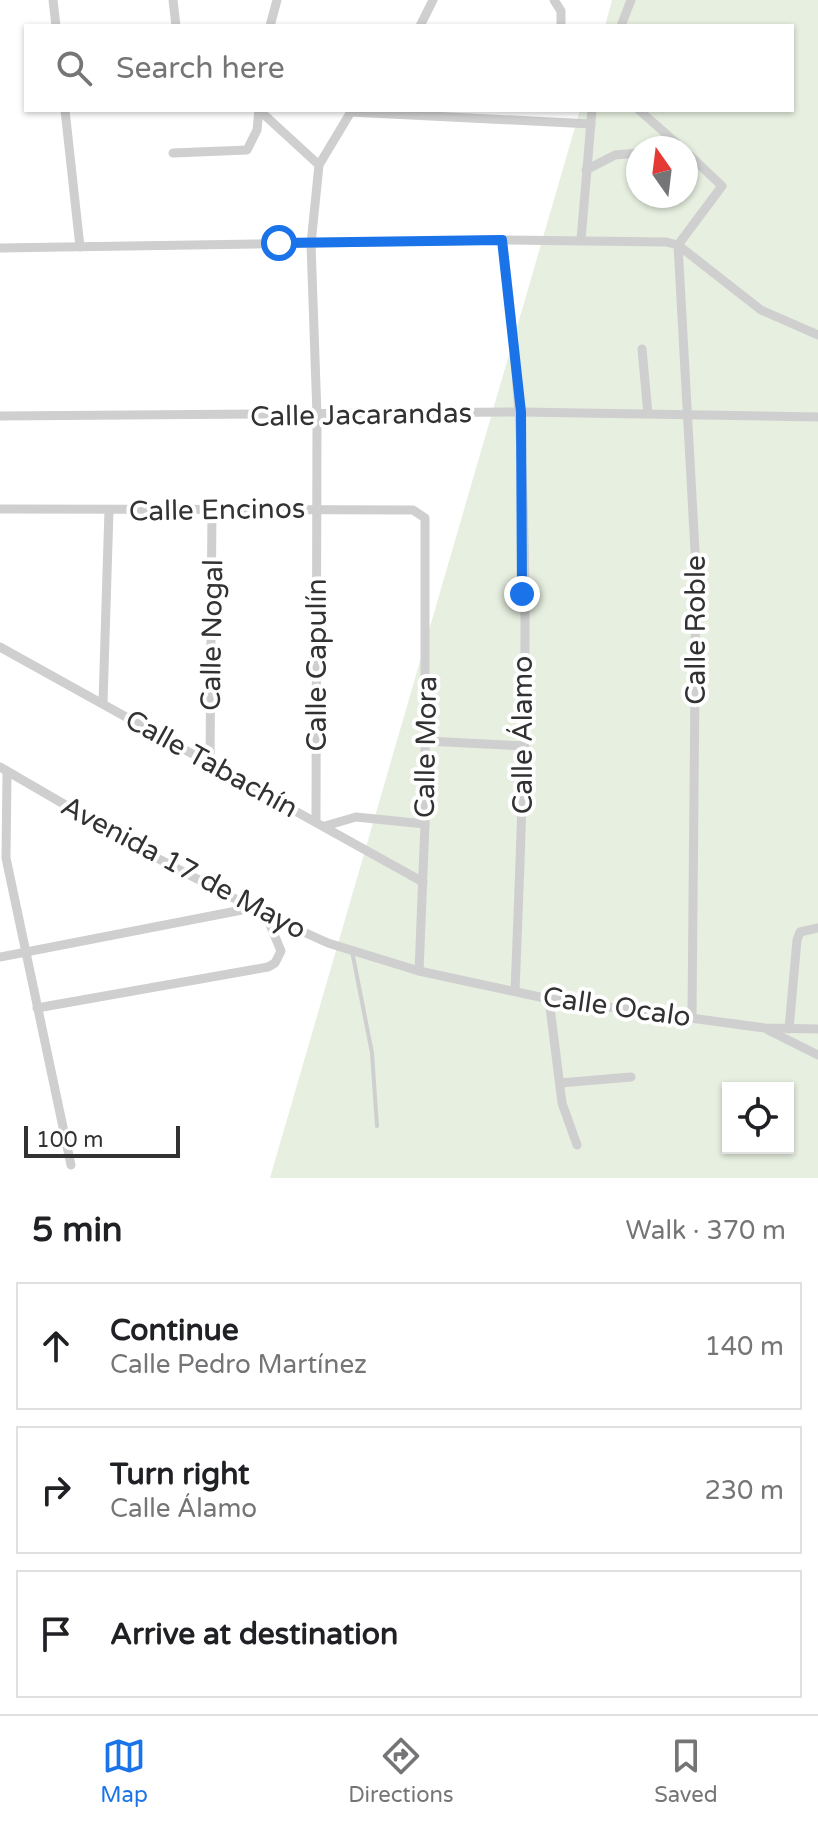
<!DOCTYPE html>
<html lang="en">
<head>
<meta charset="utf-8">
<style>
	body { margin:0; font-family:"Varela Round",sans-serif; background:#f6f6f6; color:#202124 }
	.controls { position:absolute; right:24px; bottom:24px; display:grid; overflow:hidden; border-radius:0px; box-shadow:0 2px 6px #0004 }
	.controls button { width:72px; height:72px; display:grid; place-items:center; padding:0; border:0; border-bottom:2px solid #e0e0e0; background:#fff; color:#202124; font:40px sans-serif }
	.compass { position:absolute; left:626px; top:136px; width:72px; height:72px; border-radius:50%; background:#fff; box-shadow:0 2px 6px #0004; rotate:346deg }
	.scale { position:absolute; left:24px; bottom:20px; width:156px; box-sizing:border-box; padding-left:8px; border:4px solid #323232; border-top:0; font-size:22px; line-height:28px; white-space:nowrap; color:#323232; -webkit-text-stroke:6px #fff; paint-order:stroke }
	.stop { position:absolute; width:24px; height:24px; margin:-18px; border:6px solid #1a73e8; border-radius:50%; background:#fff }
	.stop.end { background:#1a73e8; border-color:#fff; box-shadow:0 2px 8px #0008 }
	.list { margin:0; padding:0; list-style:none }
	h2 { display:flex; justify-content:space-between; align-items:center; height:104px; margin:0; padding:0 32px; font-size:34px }
	h2 small { font-size:26px; font-weight:400; color:#757577 }
	.list li { display:grid; grid-template-columns:52px 1fr auto; gap:24px; align-items:center; box-sizing:border-box; height:128px; margin:0 16px 16px; padding:0 16px; border:2px solid #e0e0e0; border-radius:0px }
	.list b { display:block; font-size:30px; white-space:nowrap }
	.list p { margin:0; font-size:26px; white-space:nowrap; color:#757577 }
	.list em { font-size:26px; font-style:normal; color:#757577 }
	.icon { flex:none; width:44px; height:44px; fill:none; stroke:currentColor; stroke-width:2; stroke-linecap:round; stroke-linejoin:round }
	.map { position:relative; flex:none; width:818px; height:1178px; overflow:hidden }
	.search { position:absolute; background:#fff; box-shadow:0 2px 6px #0004; left:24px; right:24px; top:24px; height:88px; display:flex; align-items:center; gap:20px; box-sizing:border-box; padding:0 28px; border-radius:0px; color:#757577; font-size:30px }
	.sheet { height:536px; background:#fff }
	nav { display:flex; justify-content:space-around; align-items:center; box-sizing:border-box; height:112px; border-top:2px solid #e0e0e0; background:#fff; font-size:22px; color:#757577 }
	nav a { display:grid; justify-items:center; gap:4px }
	nav .on { color:#1a73e8 }
	.map>svg:first-child { display:block }
	.green { fill:#e6efe0; fill-rule:evenodd }
	.lines { fill:none; stroke-linecap:round; stroke-linejoin:round }
	.lane { stroke:#cfcfcf; stroke-width:4 }
	.street { stroke:#cfcfcf; stroke-width:9 }
	.route { stroke:#1a73e8; stroke-width:10 }
	.labels { text-anchor:middle; stroke-width:8; stroke-linejoin:round; paint-order:stroke }
	.street-label { font-size:28px; fill:#323232; stroke:#fff }
</style>
</head>
<body>
<div class="map">
<svg width="818" height="1178" viewBox="0 0 818 1178">
	<rect width="100%" height="100%" fill="#fff"/>
	<path class="green" d="M612,0H818V1178H270L580,110H792V26H605ZM638,148H686V196H638ZM728,1088H788V1148H728Z"/>
	<g class="lines">
		<polyline class="lane" points="352,951 372,1053 377,1126"/>
		<g class="street">
			<polyline points="53,0 56,26"/>
			<polyline points="173,0 176,26"/>
			<polyline points="554,0 561,11 561,26"/>
			<polyline points="270,26 277,0"/>
			<polyline points="420,26 433,0"/>
			<polyline points="621,26 631,0"/>
			<polyline points="65,110 80,247"/>
			<polyline points="259,110 319,165"/>
			<polyline points="639,110 682,148"/>
			<polyline points="350,112 591,124"/>
			<polyline points="686,152 722,186 678,245 696,569 692,1016"/>
			<polyline points="173,153 247,150 257,130 259,110"/>
			<polyline points="586,170 615,155 638,153"/>
			<path d="M502,240C536,486 525,743 515,991"/>
			<polyline points="581,240 592,110"/>
			<polyline points="0,248 502,240 666,242 678,245 761,310 818,335"/>
			<polyline points="642,349 648,414"/>
			<polyline points="0,416 521,412 818,417"/>
			<polyline points="0,509 413,510 425,518 425,824 419,971"/>
			<polyline points="0,647 423,882"/>
			<polyline points="103,702 109,510"/>
			<polyline points="426,741 525,746"/>
			<polyline points="210,762 212,508"/>
			<polyline points="0,767 155,857 266,915 328,943 419,971 549,999 765,1028 818,1029"/>
			<polyline points="7,773 6,858 71,1165"/>
			<polyline points="316,821 317,415 311,244 319,165 352,110"/>
			<polyline points="325,826 356,817 425,824"/>
			<polyline points="0,957 252,908"/>
			<polyline points="549,999 562,1103 577,1145"/>
			<polyline points="37,1008 268,967 275,963 281,951 266,915"/>
			<polyline points="789,1029 797,940 800,932 818,928"/>
			<polyline points="768,1030 818,1055"/>
			<polyline points="560,1083 631,1077"/>
		</g>
	</g>
	<g class="lines">
		<polyline class="route" points="279,243 502,240 521,412 522,594"/>
	</g>
	<g class="labels">
		<g class="street-label">
			<text transform="translate(361 414) rotate(-1)" y="10">Calle Jacarandas</text>
			<text transform="translate(217 509) rotate(-1)" y="10">Calle Encinos</text>
			<text transform="translate(695 630) rotate(-90)" y="10">Calle Roble</text>
			<text transform="translate(211 635) rotate(-89)" y="10">Calle Nogal</text>
			<text transform="translate(316 665) rotate(-90)" y="10">Calle Capulín</text>
			<text transform="translate(522 735) rotate(-90)" y="10">Calle Álamo</text>
			<text transform="translate(425 747) rotate(-89)" y="10">Calle Mora</text>
			<text transform="translate(212 763) rotate(29)" y="10">Calle Tabachín</text>
			<text transform="translate(184 867) rotate(28)" y="10">Avenida 17 de Mayo</text>
			<text transform="translate(617 1006) rotate(8)" y="10">Calle Ocalo</text>
		</g>
	</g>
</svg>
<div class="controls">
<button><svg class="icon" aria-label="locate" viewBox="0 0 24 24"><circle cx="12" cy="12" r="6"/><path d="M12 2v4M12 18v4M2 12h4M18 12h4"/></svg></button>
</div>
<svg class="compass" viewBox="-18 -18 36 36"><path d="M0-13l5 13h-10z" fill="#e53935"/><path d="M0 13l5-13h-10z" fill="#757577"/></svg>
<div class="scale">100 m</div>
<div class="stop" style="left:279px;top:243px"></div>
<div class="stop end" style="left:522px;top:594px"></div>
<div class="search"><svg class="icon" aria-label="search" viewBox="0 0 24 24"><circle cx="10" cy="10" r="6"/><path d="M15 15l6 6"/></svg>Search here</div>
</div>
<section class="sheet">
<h2>5 min<small>Walk · 370 m</small></h2>
<ul class="list">
<li><svg class="icon" aria-label="ahead" viewBox="0 0 24 24"><path d="M12 20V5M6 11l6-6 6 6"/></svg><div><b>Continue</b><p>Calle Pedro Martínez</p></div><em>140 m</em></li>
<li><svg class="icon" aria-label="right" viewBox="0 0 24 24"><path d="M7 20v-9h11M14 6l5 5-5 5"/></svg><div><b>Turn right</b><p>Calle Álamo</p></div><em>230 m</em></li>
<li><svg class="icon" aria-label="arrive" viewBox="0 0 24 24"><path d="M6 21V4h12l-3 4 3 4H6"/></svg><div><b>Arrive at destination</b></div></li>
</ul>
</section>
<nav>
<a class="on"><svg class="icon" aria-label="map" viewBox="0 0 24 24"><path d="M3 6l6-2 6 2 6-2v14l-6 2-6-2-6 2zM9 4v14M15 6v14"/></svg>Map</a>
<a><svg class="icon" aria-label="directions" viewBox="0 0 24 24"><path d="M12 3l9 9-9 9-9-9zM9 14v-3h6M13 9l2 2-2 2"/></svg>Directions</a>
<a><svg class="icon" aria-label="saved" viewBox="0 0 24 24"><path d="M7 4h10v16l-5-4-5 4z"/></svg>Saved</a>
</nav>
</body>
</html>
